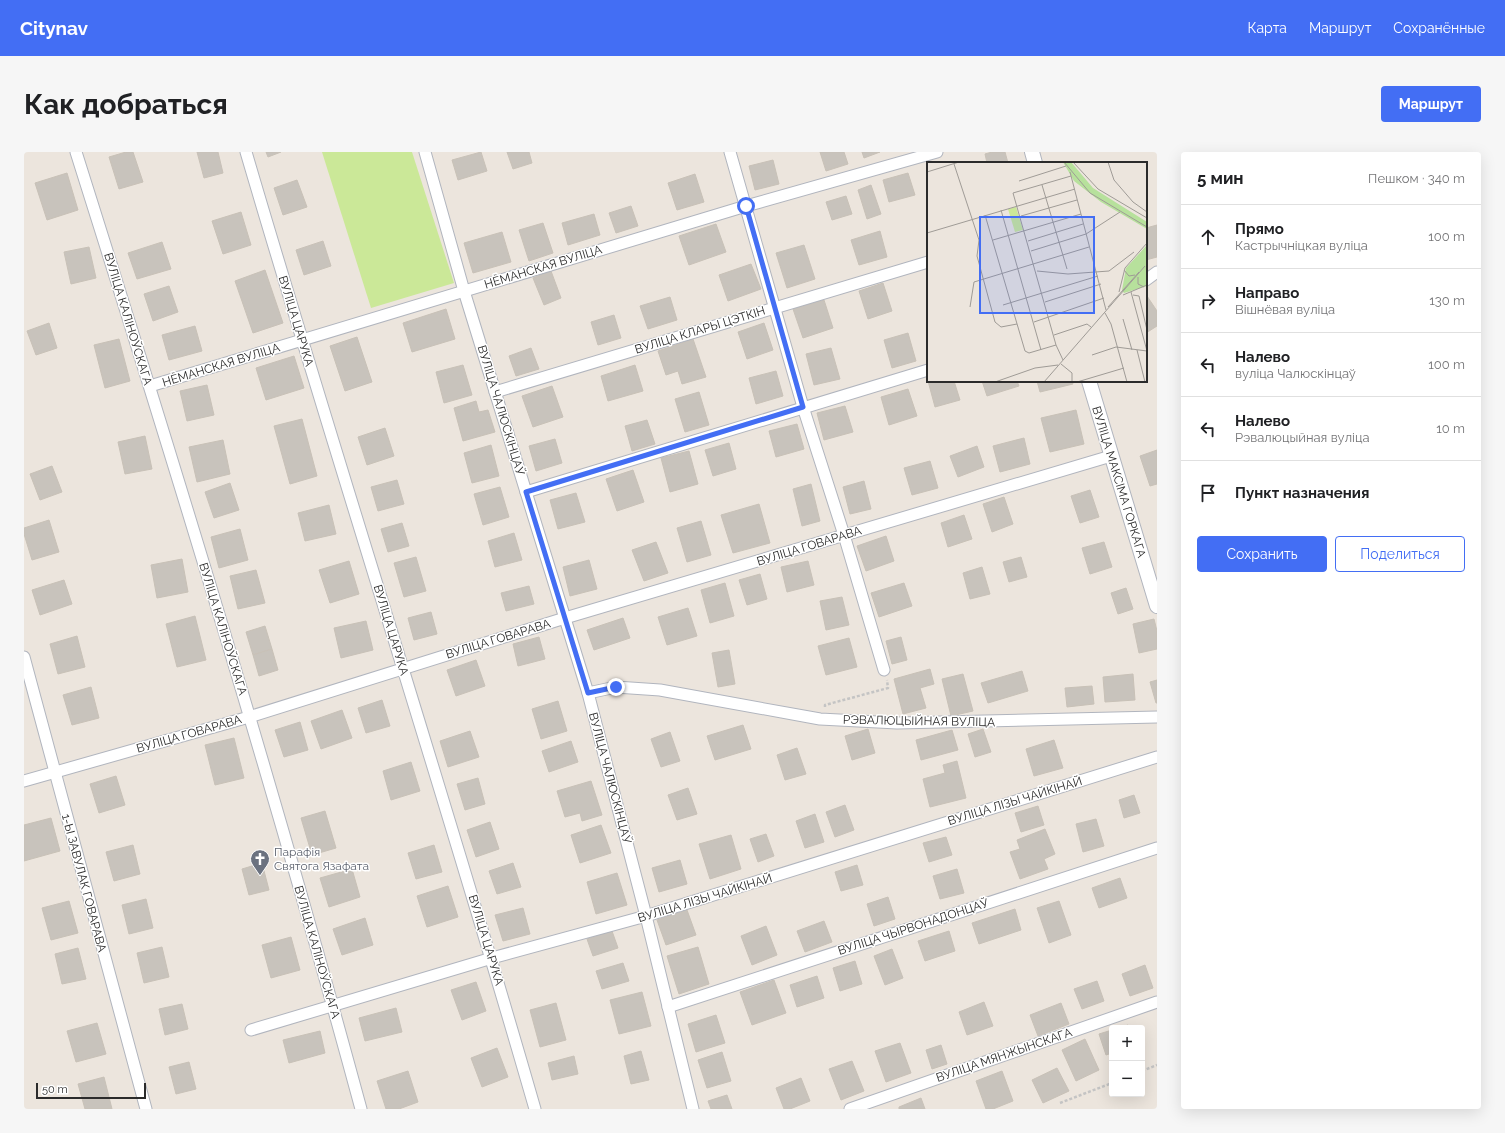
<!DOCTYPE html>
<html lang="ru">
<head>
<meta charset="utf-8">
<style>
	body { margin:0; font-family:Raleway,sans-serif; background:#f6f6f6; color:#202124 }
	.controls { position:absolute; right:12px; bottom:12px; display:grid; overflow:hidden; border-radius:4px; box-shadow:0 4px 16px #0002 }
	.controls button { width:36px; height:36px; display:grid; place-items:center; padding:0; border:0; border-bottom:1px solid #e0e0e0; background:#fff; color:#202124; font:20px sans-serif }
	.scale { position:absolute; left:12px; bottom:10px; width:110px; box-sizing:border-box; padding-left:4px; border:2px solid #2b2b2b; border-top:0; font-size:11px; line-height:14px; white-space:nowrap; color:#2b2b2b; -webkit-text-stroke:3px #fff; paint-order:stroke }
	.stop { position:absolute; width:12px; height:12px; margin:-9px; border:3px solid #436ef4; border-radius:50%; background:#fff }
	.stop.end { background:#436ef4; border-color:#fff; box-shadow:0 1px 4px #0008 }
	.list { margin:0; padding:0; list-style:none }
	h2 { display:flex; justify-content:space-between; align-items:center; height:52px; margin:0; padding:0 16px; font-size:17px }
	h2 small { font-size:13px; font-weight:400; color:#757577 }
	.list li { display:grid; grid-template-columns:26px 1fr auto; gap:12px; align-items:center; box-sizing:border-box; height:64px; padding:0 16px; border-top:1px solid #e0e0e0 }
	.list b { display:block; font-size:15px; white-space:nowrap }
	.list p { margin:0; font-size:13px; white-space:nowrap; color:#757577 }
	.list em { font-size:13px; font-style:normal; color:#757577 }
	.actions { display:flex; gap:8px; padding:12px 16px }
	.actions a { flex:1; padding:9px 0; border:1px solid #436ef4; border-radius:4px; text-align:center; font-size:14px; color:#436ef4 }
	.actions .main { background:#436ef4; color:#fff }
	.icon { flex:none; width:22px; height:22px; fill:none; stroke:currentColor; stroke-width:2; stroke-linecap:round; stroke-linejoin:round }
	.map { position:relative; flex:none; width:1133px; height:957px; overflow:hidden; border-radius:4px }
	header { display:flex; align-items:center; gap:24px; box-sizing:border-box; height:56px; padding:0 20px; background:#436ef4; color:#fff }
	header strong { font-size:19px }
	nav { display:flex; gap:22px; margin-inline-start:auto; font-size:14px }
	.intro { display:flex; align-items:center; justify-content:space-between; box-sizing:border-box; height:96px; padding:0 24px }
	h1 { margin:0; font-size:28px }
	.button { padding:10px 18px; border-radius:4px; background:#436ef4; color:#fff; font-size:14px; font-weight:700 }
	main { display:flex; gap:24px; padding:0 24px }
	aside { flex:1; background:#fff; border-radius:4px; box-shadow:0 4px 16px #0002 }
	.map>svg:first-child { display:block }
	.pitch { fill:#cbe898 }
	.building { fill:#c8c3bc; stroke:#c8c1b7 }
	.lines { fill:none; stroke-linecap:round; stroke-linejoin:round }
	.minor-casing { stroke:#b1b5be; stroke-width:13 }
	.tertiary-casing { stroke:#b1b5be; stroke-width:16 }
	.path { stroke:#c4c4c4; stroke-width:2.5; stroke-dasharray:3 2; stroke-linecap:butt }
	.minor { stroke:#fff; stroke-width:11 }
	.tertiary { stroke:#fff; stroke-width:14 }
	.route { stroke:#436ef4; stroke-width:5 }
	.labels { text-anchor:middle; stroke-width:3; stroke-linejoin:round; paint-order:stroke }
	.street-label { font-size:12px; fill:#2b2b2b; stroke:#fff }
	.worship-label { font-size:12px; fill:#5b616d; stroke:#fff; text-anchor:start }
	.inset-road { fill:none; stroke:#9f9b96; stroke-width:1 }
	.view { fill:#436ef4; fill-opacity:0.15; stroke:#436ef4; stroke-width:2 }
	.inset-edge { fill:none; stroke:#2b2b2b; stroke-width:2 }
</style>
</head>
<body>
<header>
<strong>Citynav</strong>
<nav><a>Карта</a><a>Маршрут</a><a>Сохранённые</a></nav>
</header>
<div class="intro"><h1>Как добраться</h1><a class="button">Маршрут</a></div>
<main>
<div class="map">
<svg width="1133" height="957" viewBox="0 0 1133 957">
	<rect width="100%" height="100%" fill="#ece5dd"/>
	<polygon class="pitch" points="298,0 388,0 430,131 347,156"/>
	<g class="building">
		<polygon points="102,0 109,0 119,30 95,37 85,5"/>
		<polygon points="173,0 194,0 199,21 180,26"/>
		<polygon points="242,0 257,0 244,5"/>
		<polygon points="457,0 463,19 434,28 428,8"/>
		<polygon points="483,0 505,0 508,11 489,17"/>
		<polygon points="796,0 820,0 824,12 802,19"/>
		<polygon points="838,0 856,0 840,6"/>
		<polygon points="968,0 981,0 984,11 963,11 961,2"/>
		<polygon points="749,8 755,32 731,38 725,14"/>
		<polygon points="43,21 54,58 23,68 11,31"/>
		<polygon points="884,21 891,43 865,50 859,28"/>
		<polygon points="671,22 680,50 653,58 644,31"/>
		<polygon points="273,28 283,55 259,63 250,36"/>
		<polygon points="847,33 857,62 843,67 834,38"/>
		<polygon points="822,44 828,62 808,68 802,50"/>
		<polygon points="607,54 614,74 592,81 585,61"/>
		<polygon points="217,60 227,93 199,102 188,69"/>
		<polygon points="570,62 576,83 544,93 538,71"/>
		<polygon points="519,71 529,101 505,109 495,78"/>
		<polygon points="692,72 702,100 665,113 655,84"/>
		<polygon points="1133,73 1133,105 1122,108 1122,76"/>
		<polygon points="856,79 863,105 835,113 827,88"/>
		<polygon points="478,80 487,110 449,121 440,91"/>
		<polygon points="299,89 307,114 280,123 272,98"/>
		<polygon points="138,90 147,117 113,127 104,101"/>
		<polygon points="780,93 791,127 763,136 752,101"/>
		<polygon points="65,95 72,126 47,132 40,100"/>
		<polygon points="727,112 737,137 704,149 695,123"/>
		<polygon points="241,118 259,171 229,181 211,129"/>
		<polygon points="527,119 537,146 520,153 509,126"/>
		<polygon points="859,131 868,159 844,167 835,139"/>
		<polygon points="145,134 154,160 129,169 120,142"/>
		<polygon points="1123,144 1133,159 1133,174 1122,181"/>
		<polygon points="646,145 653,168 624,177 616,154"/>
		<polygon points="800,148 809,176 779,186 769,157"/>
		<polygon points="422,157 431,187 388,200 379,171"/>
		<polygon points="590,163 597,186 574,193 567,170"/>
		<polygon points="25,171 33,196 12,203 3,179"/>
		<polygon points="740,171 749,198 723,207 714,180"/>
		<polygon points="171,174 178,199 145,208 138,183"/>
		<polygon points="884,181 892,209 868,216 860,188"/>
		<polygon points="333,185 348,230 321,239 306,194"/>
		<polygon points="95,187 106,229 81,236 70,193"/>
		<polygon points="669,187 682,225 658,232 654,219 642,223 634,199"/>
		<polygon points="507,196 515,217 492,224 485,204"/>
		<polygon points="807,196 816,227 790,233 782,202"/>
		<polygon points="270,204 280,236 242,248 232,216"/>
		<polygon points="439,213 448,243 420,251 412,220"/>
		<polygon points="611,213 619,239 584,249 577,224"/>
		<polygon points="752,219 759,244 732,252 725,226"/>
		<polygon points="904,229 930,229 936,248 911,255"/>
		<polygon points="958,229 993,229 995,234 963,244"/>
		<polygon points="1013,229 1048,229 1049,232 1016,240"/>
		<polygon points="183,233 190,263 163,269 156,239"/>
		<polygon points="528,234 539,265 509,275 498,244"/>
		<polygon points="884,237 893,264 865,273 857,245"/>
		<polygon points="675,240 685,273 661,280 651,247"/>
		<polygon points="452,249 455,260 464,258 471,280 439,289 430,256"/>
		<polygon points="821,254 829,280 800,288 793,261"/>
		<polygon points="1052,258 1060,292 1026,300 1017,266"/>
		<polygon points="278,267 293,324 266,332 250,274"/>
		<polygon points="623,268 631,292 608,299 601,274"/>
		<polygon points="773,272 780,297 752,305 745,279"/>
		<polygon points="361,276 370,304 343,313 334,285"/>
		<polygon points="121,284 128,317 101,322 94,290"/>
		<polygon points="1000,286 1006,312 976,320 969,294"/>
		<polygon points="531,287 538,311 512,319 505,294"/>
		<polygon points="199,288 206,322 173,330 165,295"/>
		<polygon points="705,291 712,317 689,324 681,298"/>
		<polygon points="467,293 475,324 448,331 440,301"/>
		<polygon points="953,294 960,315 934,325 926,304"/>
		<polygon points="1133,298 1133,332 1126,334 1116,304"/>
		<polygon points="665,299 674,332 646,340 637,306"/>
		<polygon points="906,309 914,336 888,343 880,316"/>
		<polygon points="28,314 38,340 16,348 6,322"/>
		<polygon points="609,318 620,350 593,359 582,327"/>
		<polygon points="373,328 380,352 354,359 347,335"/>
		<polygon points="840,329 847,357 826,362 819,335"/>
		<polygon points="206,331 215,358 190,366 181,340"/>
		<polygon points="787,332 796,369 778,374 769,337"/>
		<polygon points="476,335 485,365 459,373 450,342"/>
		<polygon points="1066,338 1075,365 1056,371 1047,344"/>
		<polygon points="552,341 561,370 534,377 526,348"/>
		<polygon points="980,345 989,372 968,380 959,352"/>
		<polygon points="735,352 746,391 709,401 697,363"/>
		<polygon points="305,353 312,382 281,389 274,361"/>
		<polygon points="940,363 948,387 924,395 917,371"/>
		<polygon points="25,368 35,400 8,408 0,382 0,376"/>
		<polygon points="677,369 687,403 663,410 653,376"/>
		<polygon points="378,371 385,394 364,400 357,377"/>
		<polygon points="216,377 224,408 195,416 187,385"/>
		<polygon points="490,381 498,408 471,415 464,389"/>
		<polygon points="862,384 870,409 842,419 833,394"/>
		<polygon points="632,390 644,421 620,429 608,398"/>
		<polygon points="1080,390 1088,415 1066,422 1058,396"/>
		<polygon points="392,405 402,439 380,445 370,411"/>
		<polygon points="997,405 1003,425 985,430 979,410"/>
		<polygon points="158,407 164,440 133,446 127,413"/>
		<polygon points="565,408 573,437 546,444 539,415"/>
		<polygon points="325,409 335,442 306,451 295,418"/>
		<polygon points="784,409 790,433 763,440 757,415"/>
		<polygon points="958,415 966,442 946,447 939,421"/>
		<polygon points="232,418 241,451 214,457 206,424"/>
		<polygon points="736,422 743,447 723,453 715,428"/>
		<polygon points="40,428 48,452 16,463 8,438"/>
		<polygon points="701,431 710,464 686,471 677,438"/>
		<polygon points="880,431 888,454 855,465 847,441"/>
		<polygon points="505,434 510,452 482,459 477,441"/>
		<polygon points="1102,436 1109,457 1094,462 1087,441"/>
		<polygon points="818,445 825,473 802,478 796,449"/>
		<polygon points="664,456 673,484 643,493 634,465"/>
		<polygon points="407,460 413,482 390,488 384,466"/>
		<polygon points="171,464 182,508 153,515 142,472"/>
		<polygon points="599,466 606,486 570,498 563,478"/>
		<polygon points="1130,467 1133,479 1133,497 1115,501 1109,472"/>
		<polygon points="342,469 349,498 317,506 310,476"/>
		<polygon points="241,474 248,497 229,503 222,480"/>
		<polygon points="53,484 61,515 34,522 26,492"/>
		<polygon points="515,485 521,507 494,514 489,492"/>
		<polygon points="877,485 883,508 868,512 862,489"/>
		<polygon points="825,486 833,515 802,523 794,494"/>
		<polygon points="248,497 254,518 235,524 229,503"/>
		<polygon points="705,498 711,532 694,535 688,501"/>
		<polygon points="452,508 461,534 432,544 423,518"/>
		<polygon points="906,517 910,532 896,536 902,556 879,562 870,527"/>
		<polygon points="998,519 1004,539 964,551 957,531"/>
		<polygon points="939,522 949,559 927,564 918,527"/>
		<polygon points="1109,522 1111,548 1081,550 1079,525"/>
		<polygon points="1133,528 1133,551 1132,551 1126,530"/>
		<polygon points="1068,534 1070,552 1043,555 1041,536"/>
		<polygon points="67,535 75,566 48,573 39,543"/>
		<polygon points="358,548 366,574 342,581 334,556"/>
		<polygon points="534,549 543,579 517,587 508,557"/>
		<polygon points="318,558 328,586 297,597 287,569"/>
		<polygon points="276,570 284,598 260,605 251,578"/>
		<polygon points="719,573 727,597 691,608 683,584"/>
		<polygon points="844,577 851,601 828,608 821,584"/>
		<polygon points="959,577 967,600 951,605 944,582"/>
		<polygon points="928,578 934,598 897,608 892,588"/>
		<polygon points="446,579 455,605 424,615 416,589"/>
		<polygon points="646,580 656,609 637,615 627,587"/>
		<polygon points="210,586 220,626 191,633 181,593"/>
		<polygon points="1030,588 1039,616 1010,624 1002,597"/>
		<polygon points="547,589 554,610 525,620 518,599"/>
		<polygon points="773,596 782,622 761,628 753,603"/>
		<polygon points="933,609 942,646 906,655 899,627 921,621 919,613"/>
		<polygon points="387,610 396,639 367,648 359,619"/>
		<polygon points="92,624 101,653 75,661 66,632"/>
		<polygon points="454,626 461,652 441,658 433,632"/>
		<polygon points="567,629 578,663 558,669 556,661 541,665 533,639"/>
		<polygon points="664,636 673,662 653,668 644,643"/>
		<polygon points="1110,643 1116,661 1100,666 1095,648"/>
		<polygon points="821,653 830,678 811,685 802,660"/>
		<polygon points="1014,654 1020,673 997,680 991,661"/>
		<polygon points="301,659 312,696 288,703 277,666"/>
		<polygon points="791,662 800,690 781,696 772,669"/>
		<polygon points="27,666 36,699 0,709 0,673"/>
		<polygon points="1072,667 1080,694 1059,700 1052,672"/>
		<polygon points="466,670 475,697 452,705 443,678"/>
		<polygon points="577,673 587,701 556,711 547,683"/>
		<polygon points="1021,677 1031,702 1020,707 1024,717 996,727 986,700 996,697 993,688"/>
		<polygon points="742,682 750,704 734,710 726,687"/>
		<polygon points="707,683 717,717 686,727 675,692"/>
		<polygon points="922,685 928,703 905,710 899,691"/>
		<polygon points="109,693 116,722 90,729 82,700"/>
		<polygon points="410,693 418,720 392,727 384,701"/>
		<polygon points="656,708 663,732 635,740 628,716"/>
		<polygon points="238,711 245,738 225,743 218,717"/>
		<polygon points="489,711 497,735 473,742 465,719"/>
		<polygon points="833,713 839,733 817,739 811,720"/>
		<polygon points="328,717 336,745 305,755 296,726"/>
		<polygon points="933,717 940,741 916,747 909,724"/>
		<polygon points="593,721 603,753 572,762 563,730"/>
		<polygon points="1096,726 1103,746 1075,756 1068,736"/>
		<polygon points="424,734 434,765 403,775 393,744"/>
		<polygon points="864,745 871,767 850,774 843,752"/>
		<polygon points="122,747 129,776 105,782 98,753"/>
		<polygon points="45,749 54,781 27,788 18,756"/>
		<polygon points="1035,749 1047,783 1025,791 1013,756"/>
		<polygon points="499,756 506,782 479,789 471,763"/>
		<polygon points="991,757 997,778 955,792 948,771"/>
		<polygon points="663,758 672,783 642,793 633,768"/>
		<polygon points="341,766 349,793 318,803 309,777"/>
		<polygon points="800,769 808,790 781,800 773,779"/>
		<polygon points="742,774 753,803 728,813 717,784"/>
		<polygon points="588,779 594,796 569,804 563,787"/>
		<polygon points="925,779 931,799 901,809 894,789"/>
		<polygon points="267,785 276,818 247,826 238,793"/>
		<polygon points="138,795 145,825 120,831 113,801"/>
		<polygon points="674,795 685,832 655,842 643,804"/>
		<polygon points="54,796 62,827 38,832 31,802"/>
		<polygon points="868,797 879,826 861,833 850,804"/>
		<polygon points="831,809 838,832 816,839 809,816"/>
		<polygon points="599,811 605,829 578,837 572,819"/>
		<polygon points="1121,813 1129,836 1106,844 1098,822"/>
		<polygon points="793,824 800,846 773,855 766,833"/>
		<polygon points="750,828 762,861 728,873 716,840"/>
		<polygon points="1073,829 1080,849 1058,857 1050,837"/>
		<polygon points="452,830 462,859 438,868 427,838"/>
		<polygon points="618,840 627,874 595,882 586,848"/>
		<polygon points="960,850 969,874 943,883 935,860"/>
		<polygon points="532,851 542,888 516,895 506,858"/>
		<polygon points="1037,851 1045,872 1014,884 1006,863"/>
		<polygon points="158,852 164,877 141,883 135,857"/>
		<polygon points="372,856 378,880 341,889 335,866"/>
		<polygon points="692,863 701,891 672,900 664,872"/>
		<polygon points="73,871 82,902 52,910 43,879"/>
		<polygon points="1104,873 1105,876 1094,876"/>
		<polygon points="1088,878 1088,901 1082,903 1075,882"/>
		<polygon points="296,879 301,901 265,911 259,888"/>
		<polygon points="1061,887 1075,918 1052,929 1038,898"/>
		<polygon points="876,891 887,921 862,930 851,899"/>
		<polygon points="917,893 923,912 908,917 902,898"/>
		<polygon points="473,896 484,925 458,935 447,906"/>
		<polygon points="617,899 625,928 607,932 600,904"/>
		<polygon points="698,900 707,929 683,936 674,908"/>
		<polygon points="550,904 554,922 528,928 524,911"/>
		<polygon points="828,909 840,939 817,948 805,917"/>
		<polygon points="165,910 172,937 152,942 145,915"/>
		<polygon points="1033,916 1045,939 1019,951 1008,928"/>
		<polygon points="384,919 394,950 375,957 362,957 353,929"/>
		<polygon points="978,919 989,949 969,957 962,957 952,929"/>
		<polygon points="80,925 88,957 61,957 54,932"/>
		<polygon points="777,926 786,949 766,957 760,957 752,936"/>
		<polygon points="703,943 708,957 687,957 684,949"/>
		<polygon points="897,946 901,957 875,957 875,955"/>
	</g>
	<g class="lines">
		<g class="minor-casing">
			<g id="minor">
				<path d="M52,0C152,317 250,636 337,957"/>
				<path d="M222,0C316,320 419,637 511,957"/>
				<polyline points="401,0 440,139 564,541 622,764 669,957"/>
				<polyline points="706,0 779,255 820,383 860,518"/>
				<polyline points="1122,128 1133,120"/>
				<polyline points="126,234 722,54 913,0"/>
				<polyline points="471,240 904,110"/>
				<polyline points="502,340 904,218"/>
				<polyline points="0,505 122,957"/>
				<polyline points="564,541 592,535 636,538 796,567 873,571 1133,565"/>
				<polyline points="0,629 225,565 541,466 1087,304"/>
				<polyline points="644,855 1133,696"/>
				<polyline points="227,878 468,806 622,764 1133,605"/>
				<polyline points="826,957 1133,850"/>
			</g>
		</g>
		<g class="tertiary-casing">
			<g id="tertiary">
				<polyline points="1008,0 1011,11"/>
				<polyline points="1065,229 1133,454"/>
			</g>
		</g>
		<g class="path">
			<polyline points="801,555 801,553 864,536 863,528"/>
			<polyline points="1118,919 1133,913"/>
			<polyline points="1036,951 1088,931"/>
		</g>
		<use href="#minor" class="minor"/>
		<use href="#tertiary" class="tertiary"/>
	</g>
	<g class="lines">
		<polyline class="route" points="592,535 564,541 502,340 779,255 722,54"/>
	</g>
	<defs>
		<g id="church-pin" transform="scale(1)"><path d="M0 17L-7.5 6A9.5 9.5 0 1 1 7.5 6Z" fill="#6b7280" stroke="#fff"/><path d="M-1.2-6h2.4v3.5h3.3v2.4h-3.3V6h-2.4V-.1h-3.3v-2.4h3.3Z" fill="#fff"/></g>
	</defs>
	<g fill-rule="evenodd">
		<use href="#church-pin" x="236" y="707"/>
	</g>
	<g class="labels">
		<g class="street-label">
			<text transform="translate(519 115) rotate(-17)" y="4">НЁМАНСКАЯ ВУЛІЦА</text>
			<text transform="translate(104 167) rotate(73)" y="4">ВУЛІЦА КАЛІНОЎСКАГА</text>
			<text transform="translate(272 169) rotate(73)" y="4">ВУЛІЦА ЦАРУКА</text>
			<text transform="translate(676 178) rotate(-17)" y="4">ВУЛІЦА КЛАРЫ ЦЭТКІН</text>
			<text transform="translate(197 213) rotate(-17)" y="4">НЁМАНСКАЯ ВУЛІЦА</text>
			<text transform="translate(477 258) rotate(73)" y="4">ВУЛІЦА ЧАЛЮСКІНЦАЎ</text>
			<text transform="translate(1095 330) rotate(73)" y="4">ВУЛІЦА МАКСІМА ГОРКАГА</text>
			<text transform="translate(785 394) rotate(-17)" y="4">ВУЛІЦА ГОВАРАВА</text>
			<text transform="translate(199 477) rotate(73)" y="4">ВУЛІЦА КАЛІНОЎСКАГА</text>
			<text transform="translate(367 478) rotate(73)" y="4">ВУЛІЦА ЦАРУКА</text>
			<text transform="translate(474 487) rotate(-17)" y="4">ВУЛІЦА ГОВАРАВА</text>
			<text transform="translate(895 569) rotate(1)" y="4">РЭВАЛЮЦЫЙНАЯ ВУЛІЦА</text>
			<text transform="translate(165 582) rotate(-16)" y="4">ВУЛІЦА ГОВАРАВА</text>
			<text transform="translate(586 626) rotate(75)" y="4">ВУЛІЦА ЧАЛЮСКІНЦАЎ</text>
			<text transform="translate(991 649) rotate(-17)" y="4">ВУЛІЦА ЛІЗЫ ЧАЙКІНАЙ</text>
			<text transform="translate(60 731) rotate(75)" y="4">1-Ы ЗАВУЛАК ГОВАРАВА</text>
			<text transform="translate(681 746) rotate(-17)" y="4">ВУЛІЦА ЛІЗЫ ЧАЙКІНАЙ</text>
			<text transform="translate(889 775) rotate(-18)" y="4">ВУЛІЦА ЧЫРВОНАДОНЦАЎ</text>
			<text transform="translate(462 788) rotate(73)" y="4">ВУЛІЦА ЦАРУКА</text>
			<text transform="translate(293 800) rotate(74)" y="4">ВУЛІЦА КАЛІНОЎСКАГА</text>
			<text transform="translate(980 903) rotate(-19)" y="4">ВУЛІЦА МЯНЖЫНСКАГА</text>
		</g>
		<g class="worship-label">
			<text x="250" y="704">Парафія<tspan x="250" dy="14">Святога Язафата</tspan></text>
		</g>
	</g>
	<g transform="translate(903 10)">
		<rect width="220" height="220" fill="#ece5dd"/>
		<path d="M136,0H144L166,26L220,60V67L174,40L147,19ZM220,83V124L197,131L195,128L199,106Z" fill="#b7e19c"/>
		<path d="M89,45L96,68L88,70L81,47Z" fill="#cbe898"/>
		<path class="inset-road" d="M137,0L163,31L220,65M146,0L171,27L220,56M181,0L187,18L206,40L220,50M27,2L52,78L50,94L68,160L74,165L90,162M0,10L32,0M143,10L179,148M92,19L139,4M115,23L140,107M74,48L114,188M58,53L98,189L102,191L129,183M94,54L150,38M0,71L148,27M66,78L154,52M101,79L156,62M104,89L159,72L193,50M197,108L202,114L208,113M110,109L141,112L182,109L207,90M211,115V122L217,125M192,130L198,106L220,81M204,130L220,189M196,133L220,123M206,133L212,134L220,168M118,140L174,122M76,143L171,114M43,145L47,120L162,85M181,145L212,110M178,151L184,162L200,220M196,157L205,188M107,160L177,136M127,173L160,162L164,165M210,188L218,220M165,193L189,185L220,189M136,198L129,183L86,31L144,14M134,202L145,211V220M68,220L108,206L131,203M117,220L218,104M150,220L197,206"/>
		<path class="view" d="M53,55H167V151H53Z"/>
		<rect width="220" height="220" class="inset-edge"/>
	</g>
</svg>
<div class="controls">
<button>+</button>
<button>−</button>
</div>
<div class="scale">50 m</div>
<div class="stop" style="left:722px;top:54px"></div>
<div class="stop end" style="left:592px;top:535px"></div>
</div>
<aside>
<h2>5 мин<small>Пешком · 340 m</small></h2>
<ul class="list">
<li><svg class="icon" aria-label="ahead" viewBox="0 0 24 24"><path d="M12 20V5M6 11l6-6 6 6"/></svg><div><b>Прямо</b><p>Кастрычніцкая вуліца</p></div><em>100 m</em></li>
<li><svg class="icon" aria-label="right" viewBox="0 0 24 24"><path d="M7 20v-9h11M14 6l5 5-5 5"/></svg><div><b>Направо</b><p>Вішнёвая вуліца</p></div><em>130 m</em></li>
<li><svg class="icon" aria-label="left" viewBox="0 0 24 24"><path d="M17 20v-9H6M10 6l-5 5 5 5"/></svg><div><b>Налево</b><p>вуліца Чалюскінцаў</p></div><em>100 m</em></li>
<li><svg class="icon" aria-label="left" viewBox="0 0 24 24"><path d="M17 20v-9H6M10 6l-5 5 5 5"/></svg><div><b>Налево</b><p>Рэвалюцыйная вуліца</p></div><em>10 m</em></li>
<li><svg class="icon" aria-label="arrive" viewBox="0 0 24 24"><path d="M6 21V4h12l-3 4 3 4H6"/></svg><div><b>Пункт назначения</b></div></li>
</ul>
<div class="actions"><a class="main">Сохранить</a><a>Поделиться</a></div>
</aside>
</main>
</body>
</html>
